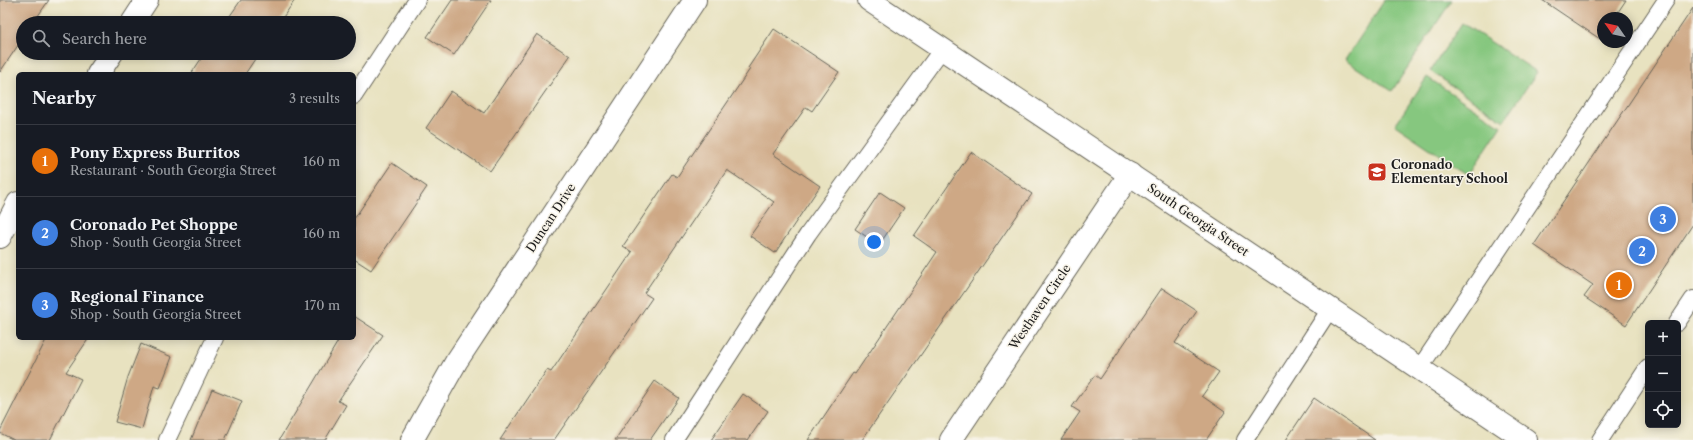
<!DOCTYPE html>
<html lang="en">
<head>
<meta charset="utf-8">
<style>
	body { margin:0; font-family:"Libre Caslon Text",serif; background:#20242c; color:#f1f3f6 }
	.controls { position:absolute; right:12px; bottom:12px; display:grid; overflow:hidden; border-radius:6px; box-shadow:0 2px 10px #0003 }
	.controls button { width:36px; height:36px; display:grid; place-items:center; padding:0; border:0; border-bottom:1px solid #363941; background:#171b24; color:#f1f3f6; font:20px sans-serif }
	.compass { position:absolute; left:1597px; top:12px; width:36px; height:36px; border-radius:50%; background:#171b24; box-shadow:0 2px 10px #0003; rotate:304deg }
	.you { position:absolute; left:874px; top:242px; width:14px; height:14px; margin:-10px; border:3px solid #fff; border-radius:50%; background:#1a73e8; box-shadow:0 0 0 6px #1a73e833 }
	.badge { display:grid; place-items:center; width:26px; height:26px; border-radius:50%; background:#c8321e; color:#fff; font-size:13px; font-weight:700 }
	.pin { position:absolute; translate:-50% -50%; border:2px solid #fff; box-shadow:0 1px 4px #0006 }
	.list { margin:0; padding:0; list-style:none }
	h2 { display:flex; justify-content:space-between; align-items:center; height:52px; margin:0; padding:0 16px; font-size:17px }
	h2 small { font-size:13px; font-weight:400; color:#9ea1a6 }
	.list li { display:grid; grid-template-columns:26px 1fr auto; gap:12px; align-items:center; box-sizing:border-box; height:72px; padding:0 16px; border-top:1px solid #363941 }
	.list b { display:block; font-size:15px; white-space:nowrap }
	.list p { margin:0; font-size:13px; white-space:nowrap; color:#9ea1a6 }
	.list em { font-size:13px; font-style:normal; color:#9ea1a6 }
	.icon { flex:none; width:22px; height:22px; fill:none; stroke:currentColor; stroke-width:2; stroke-linecap:round; stroke-linejoin:round }
	.map { position:relative; flex:none; width:1693px; height:440px; overflow:hidden }
	.search { position:absolute; background:#171b24; box-shadow:0 2px 10px #0003; left:16px; top:16px; width:340px; height:44px; display:flex; align-items:center; gap:10px; box-sizing:border-box; padding:0 14px; border-radius:22px; color:#9ea1a6; font-size:15px }
	.panel { position:absolute; background:#171b24; box-shadow:0 2px 10px #0003; left:16px; top:72px; width:340px; height:268px; border-radius:6px }
	.map>svg:first-child { display:block }
	.green { fill:#86c77f; stroke:#51724e }
	.building { fill:#cea885 }
	.lines { fill:none; stroke-linecap:round; stroke-linejoin:round }
	.lane-casing { stroke:#636155; stroke-width:18 }
	.street-casing { stroke:#636155; stroke-width:24 }
	.secondary-casing { stroke:#636155; stroke-width:24 }
	.lane { stroke:#fff; stroke-width:16 }
	.street { stroke:#fff; stroke-width:22 }
	.secondary { stroke:#fff; stroke-width:22 }
	.labels { text-anchor:middle; stroke-width:3; stroke-linejoin:round; paint-order:stroke }
	.poi-label { font-size:12px; font-weight:bold; fill:#1c1c1c; stroke:#f7f3e8; text-anchor:start }
	.street-label { font-size:12px; fill:#1c1c1c; stroke:#f7f3e8 }
</style>
</head>
<body>
<div class="map">
<svg width="1693" height="440" viewBox="0 0 1693 440">
	<rect width="100%" height="100%" fill="#f7f3e8"/>
	<filter id="ink" filterUnits="userSpaceOnUse"><feTurbulence type="fractalNoise" baseFrequency=".025" numOctaves="2"/><feDisplacementMap in="SourceGraphic" scale="8" xChannelSelector="R" yChannelSelector="G"/><feConvolveMatrix kernelMatrix="1 2 1 2 8 2 1 2 1" color-interpolation-filters="sRGB"/></filter>
	<filter id="wash" filterUnits="userSpaceOnUse"><feTurbulence type="fractalNoise" baseFrequency=".012" numOctaves="4" result="noise"/><feDisplacementMap in="SourceGraphic" scale="16" xChannelSelector="R" yChannelSelector="G"/><feGaussianBlur stdDeviation="0.9" result="paint"/><feColorMatrix in="noise" values="0 0 0 0 0 0 0 0 0 0 0 0 0 0 0 0 0 1.4 0 .05"/><feComposite in="paint" operator="in"/></filter>
	<g filter="url(#wash)">
		<rect width="100%" height="100%" fill="#e8e2c0"/>
		<g class="green">
			<polygon points="1383,0 1452,0 1392,91 1345,60 1384,1"/>
			<polygon points="1462,23 1537,72 1504,121 1430,71"/>
			<polygon points="1427,77 1501,126 1469,175 1395,125"/>
		</g>
		<g id="blocks">
			<g class="building">
				<polygon points="0,0 49,0 33,23 23,23 23,38 0,72"/>
				<polygon points="241,0 295,0 279,23 225,23"/>
				<polygon points="452,0 491,0 454,55 427,37"/>
				<polygon points="1542,0 1626,0 1614,18 1603,18 1603,34 1600,39"/>
				<polygon points="1693,8 1693,224 1626,325 1584,297 1593,285 1534,245"/>
				<polygon points="774,29 839,72 812,111 806,107 773,154 820,186 775,253 750,236 774,202 727,170 644,293 652,298 554,440 500,440 547,370 551,372 632,252 623,246 672,174 677,177 750,69 748,68"/>
				<polygon points="537,34 570,56 490,171 426,128 451,91 484,113"/>
				<polygon points="205,53 259,53 245,74 191,74"/>
				<polygon points="971,152 1032,194 862,440 808,440 853,373 855,374 937,252 914,236"/>
				<polygon points="392,163 427,187 371,270 354,259 354,219"/>
				<polygon points="880,192 904,208 879,245 855,229"/>
				<polygon points="1162,288 1197,311 1175,343 1219,372 1202,396 1225,412 1206,440 1061,440 1080,412 1072,407 1095,375 1100,379"/>
				<polygon points="354,316 383,335 338,401 346,405 325,440 279,440 340,338 354,338"/>
				<polygon points="47,338 89,338 66,372 81,379 50,440 14,440 0,433 0,431"/>
				<polygon points="141,344 172,357 160,388 154,386 142,429 115,422 128,377"/>
				<polygon points="655,381 679,398 650,440 615,440"/>
				<polygon points="212,389 242,401 225,440 191,440"/>
				<polygon points="743,394 768,411 748,440 711,440"/>
				<polygon points="1314,398 1375,440 1286,440"/>
			</g>
		</g>
	</g>
	<g filter="url(#ink)">
		<use href="#blocks" fill-opacity="0" stroke="#636155" stroke-width="1"/>
		<g class="lines">
			<g class="lane-casing">
				<g id="lane">
					<polyline points="354,96 417,0"/>
					<polyline points="1677,323 1693,299"/>
					<polyline points="1419,369 1666,0"/>
					<polyline points="167,440 215,338"/>
					<polyline points="674,440 808,234 942,49"/>
					<polyline points="1245,440 1330,309"/>
					<polyline points="1600,440 1648,367"/>
				</g>
			</g>
			<g class="street-casing">
				<g id="street">
					<polyline points="132,23 147,0"/>
					<polyline points="98,74 112,53"/>
					<polyline points="0,237 18,203"/>
					<polyline points="951,440 1130,174"/>
				</g>
			</g>
			<g class="secondary-casing">
				<g id="secondary">
					<polyline points="869,0 1526,440"/>
					<polyline points="412,440 456,362 695,0"/>
				</g>
			</g>
			<use href="#lane" class="lane"/>
			<use href="#street" class="street"/>
			<use href="#secondary" class="secondary"/>
		</g>
	</g>
	<defs>
		<g id="school-square" transform="scale(1)"><rect x="-9" y="-9" width="18" height="18" rx="4" fill="#c8321e" stroke="#f7f3e8"/><path d="M0-5L7-2L0 1L-7-2ZM-4 1L0 2.5L4 1V4Q0 6-4 4Z" fill="#fff"/></g>
	</defs>
	<g fill-rule="evenodd">
		<use href="#school-square" x="1377" y="172"/>
	</g>
	<g class="labels">
		<g class="poi-label">
			<text x="1391" y="169">Coronado<tspan x="1391" dy="14">Elementary School</tspan></text>
		</g>
		<g class="street-label">
			<text transform="translate(551 218) rotate(-57)" y="4">Duncan Drive</text>
			<text transform="translate(1198 220) rotate(34)" y="4">South Georgia Street</text>
			<text transform="translate(1040 307) rotate(-56)" y="4">Westhaven Circle</text>
		</g>
	</g>
</svg>
<div class="controls">
<button>+</button>
<button>−</button>
<button><svg class="icon" aria-label="locate" viewBox="0 0 24 24"><circle cx="12" cy="12" r="6"/><path d="M12 2v4M12 18v4M2 12h4M18 12h4"/></svg></button>
</div>
<svg class="compass" viewBox="-18 -18 36 36"><path d="M0-13l5 13h-10z" fill="#e53935"/><path d="M0 13l5-13h-10z" fill="#9ea1a6"/></svg>
<div class="you"></div>
<div class="pin badge" style="left:1619px;top:285px;background:#e8710a">1</div>
<div class="pin badge" style="left:1642px;top:251px;background:#3f7fe0">2</div>
<div class="pin badge" style="left:1663px;top:219px;background:#3f7fe0">3</div>
<div class="search"><svg class="icon" aria-label="search" viewBox="0 0 24 24"><circle cx="10" cy="10" r="6"/><path d="M15 15l6 6"/></svg>Search here</div>
<section class="panel">
<h2>Nearby<small>3 results</small></h2>
<ul class="list">
<li><span class="badge" style="background:#e8710a">1</span><div><b>Pony Express Burritos</b><p>Restaurant · South Georgia Street</p></div><em>160 m</em></li>
<li><span class="badge" style="background:#3f7fe0">2</span><div><b>Coronado Pet Shoppe</b><p>Shop · South Georgia Street</p></div><em>160 m</em></li>
<li><span class="badge" style="background:#3f7fe0">3</span><div><b>Regional Finance</b><p>Shop · South Georgia Street</p></div><em>170 m</em></li>
</ul>
</section>
</div>
</body>
</html>
